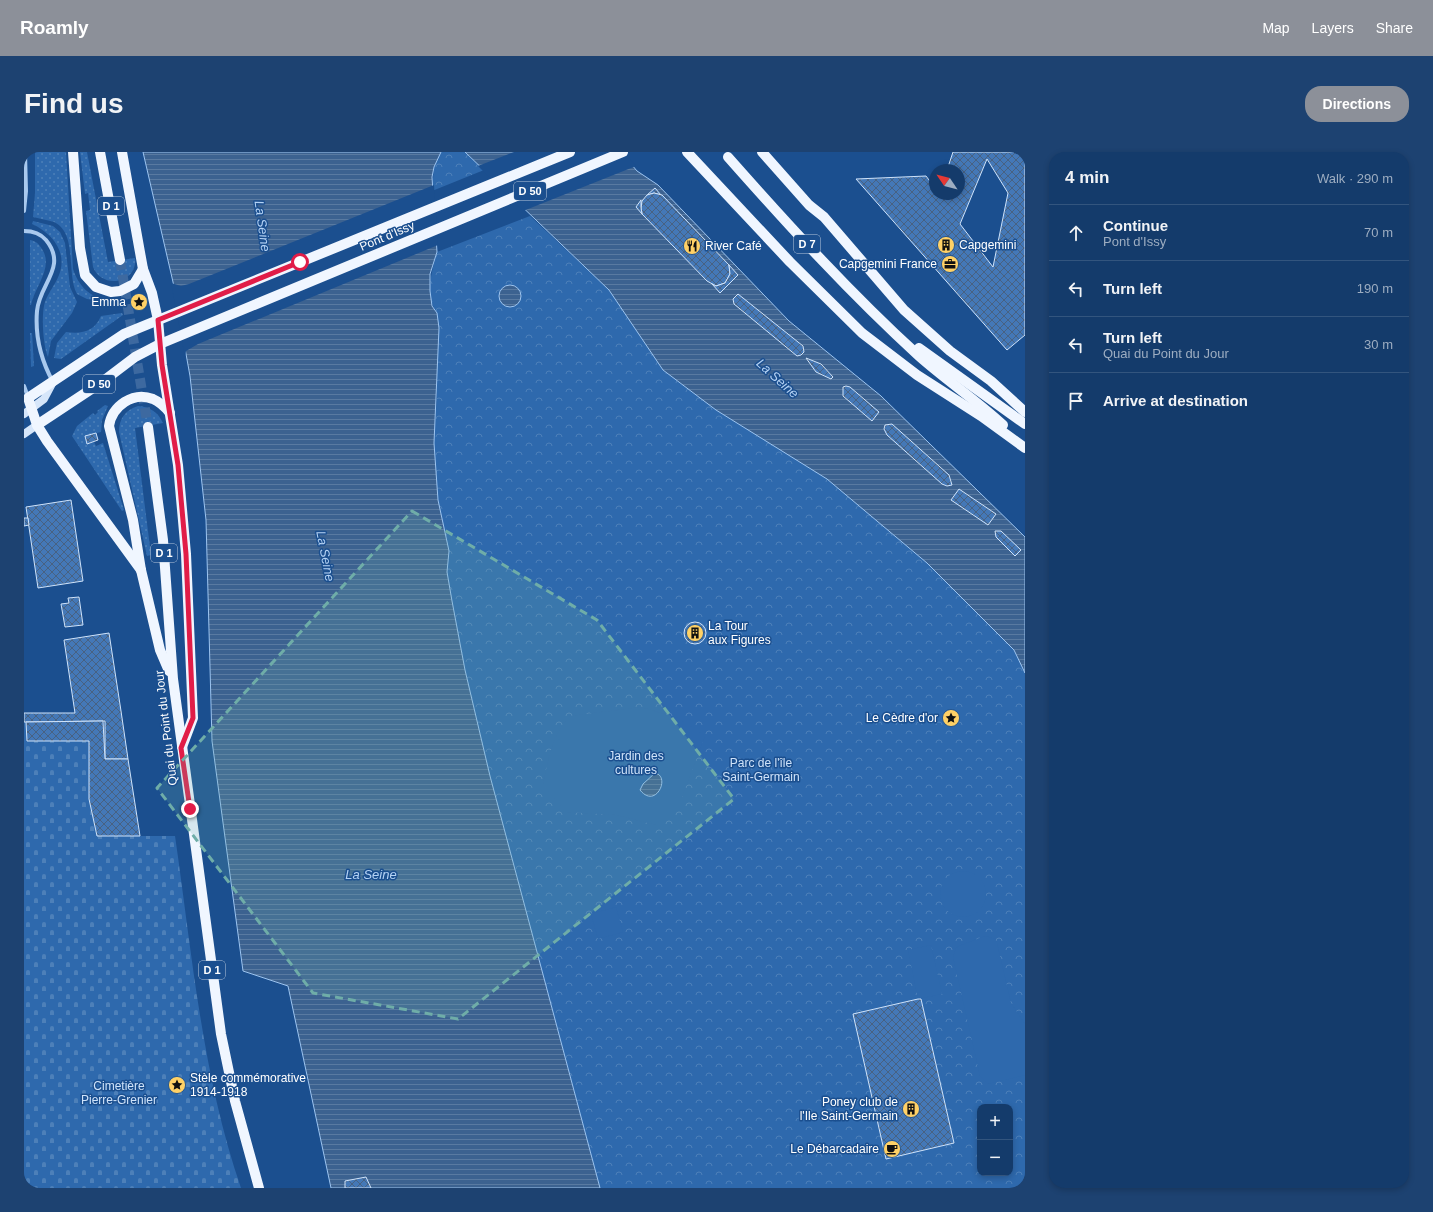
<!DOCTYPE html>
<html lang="en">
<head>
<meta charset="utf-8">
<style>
	body { margin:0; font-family:Helvetica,sans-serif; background:#1d4271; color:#f1f3f6 }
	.controls { position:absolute; right:12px; bottom:12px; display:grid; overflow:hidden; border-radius:8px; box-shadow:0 2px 6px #0003 }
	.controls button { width:36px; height:36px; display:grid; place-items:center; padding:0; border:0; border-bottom:1px solid #33557e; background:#143b6b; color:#f1f3f6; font:20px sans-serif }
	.compass { position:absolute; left:905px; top:12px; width:36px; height:36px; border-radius:50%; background:#143b6b; box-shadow:0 2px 6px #0003; rotate:305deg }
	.stop { position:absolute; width:12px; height:12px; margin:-9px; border:3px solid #e11d48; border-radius:50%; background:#fff }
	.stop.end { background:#e11d48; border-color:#fff; box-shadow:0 1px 4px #0008 }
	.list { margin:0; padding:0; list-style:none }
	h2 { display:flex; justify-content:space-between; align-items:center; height:52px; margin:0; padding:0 16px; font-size:17px }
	h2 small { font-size:13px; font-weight:400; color:#9dadc1 }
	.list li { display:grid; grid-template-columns:26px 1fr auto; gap:12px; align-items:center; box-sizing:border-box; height:56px; padding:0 16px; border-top:1px solid #33557e }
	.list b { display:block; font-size:15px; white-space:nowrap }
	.list p { margin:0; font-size:13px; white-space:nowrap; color:#9dadc1 }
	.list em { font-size:13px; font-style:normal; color:#9dadc1 }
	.icon { flex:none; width:22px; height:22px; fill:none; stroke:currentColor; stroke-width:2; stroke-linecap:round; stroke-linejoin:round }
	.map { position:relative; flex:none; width:1001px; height:1036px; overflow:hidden; border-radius:16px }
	header { display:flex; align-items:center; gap:24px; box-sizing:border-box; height:56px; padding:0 20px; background:#8c9099; color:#fff }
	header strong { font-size:19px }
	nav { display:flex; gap:22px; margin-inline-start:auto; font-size:14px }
	.intro { display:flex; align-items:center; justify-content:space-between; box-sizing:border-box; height:96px; padding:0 24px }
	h1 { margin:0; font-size:28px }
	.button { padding:10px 18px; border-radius:16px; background:#8c9099; color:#fff; font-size:14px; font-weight:700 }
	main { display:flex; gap:24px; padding:0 24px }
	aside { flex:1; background:#143b6b; border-radius:16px; box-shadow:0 2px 6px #0003 }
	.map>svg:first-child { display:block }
	.grass { fill:url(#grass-dots) }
	.forest { fill:url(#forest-crowns); fill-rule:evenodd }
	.cemetery { fill:url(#cemetery-stones) }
	.garden { fill:#2e69ad }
	.water { fill:url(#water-rules); stroke:#9cc4f0 }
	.pier { fill:#1b4f8f }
	.building { fill:url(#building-cross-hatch); stroke:#cfe3fa; fill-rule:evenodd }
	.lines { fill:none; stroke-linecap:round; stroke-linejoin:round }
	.primary-tunnel { stroke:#3d69a0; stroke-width:10; stroke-dasharray:10 5; stroke-linecap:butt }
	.minor { stroke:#a9c9ee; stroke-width:4 }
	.secondary { stroke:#d6e6fa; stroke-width:8 }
	.primary { stroke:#f0f6ff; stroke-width:10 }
	.route { stroke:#e11d48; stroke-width:5 }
	.marked { fill:#6fada8; fill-opacity:0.2; stroke:#6fada8; stroke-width:3; stroke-dasharray:8 5; stroke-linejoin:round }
	.labels { text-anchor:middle; stroke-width:3; stroke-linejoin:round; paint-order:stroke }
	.shield { fill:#1b4f8f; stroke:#bbcadd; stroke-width:1 }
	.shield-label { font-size:11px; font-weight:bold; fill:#fff }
	.street-label { font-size:12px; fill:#fff; stroke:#1b4f8f }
	.poi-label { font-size:12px; fill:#fff; stroke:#1b4f8f; text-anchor:end }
	.park-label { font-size:12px; fill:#cfe3fa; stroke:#1b4f8f }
	.water-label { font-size:13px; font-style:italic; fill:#b5d3f5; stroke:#1b4f8f }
</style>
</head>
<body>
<header>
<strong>Roamly</strong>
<nav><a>Map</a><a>Layers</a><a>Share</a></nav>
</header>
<div class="intro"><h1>Find us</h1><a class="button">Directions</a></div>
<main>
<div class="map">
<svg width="1001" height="1036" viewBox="0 0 1001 1036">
	<defs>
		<pattern id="grass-dots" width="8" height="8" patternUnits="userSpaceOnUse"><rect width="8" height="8" fill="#2e69ad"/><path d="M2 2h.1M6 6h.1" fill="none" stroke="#4d80b9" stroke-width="1.8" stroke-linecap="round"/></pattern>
		<pattern id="forest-crowns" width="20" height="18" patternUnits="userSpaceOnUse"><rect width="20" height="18" fill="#2e69ad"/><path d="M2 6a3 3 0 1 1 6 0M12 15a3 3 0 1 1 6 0" fill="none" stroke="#4d80b9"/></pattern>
		<pattern id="cemetery-stones" width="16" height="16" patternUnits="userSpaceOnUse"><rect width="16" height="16" fill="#2e69ad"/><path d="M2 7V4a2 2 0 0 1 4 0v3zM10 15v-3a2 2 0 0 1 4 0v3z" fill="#4d80b9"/></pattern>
		<pattern id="water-rules" width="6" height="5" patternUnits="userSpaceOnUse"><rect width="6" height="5" fill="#3c6290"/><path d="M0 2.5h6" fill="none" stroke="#597aa1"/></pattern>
		<pattern id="building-cross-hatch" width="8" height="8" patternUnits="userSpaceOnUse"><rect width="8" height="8" fill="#4478b7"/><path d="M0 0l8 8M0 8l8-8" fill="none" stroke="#486282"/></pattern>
	</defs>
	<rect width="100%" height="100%" fill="#1b4f8f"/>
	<g class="grass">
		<path d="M11,0H42L49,117C54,133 65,145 82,148V150L63,147L53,142C42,122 54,81 30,70C24,68 16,67 9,65L11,41Z"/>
		<path d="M56,0H63L84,110L111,106C114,131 78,138 69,115L62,59L66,58L64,41L61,42Z"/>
		<path d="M9,69L29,74L36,80L41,91L46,135L53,150L48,161L27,189L24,205C19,194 17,162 21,150C24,141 31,133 35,123C44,100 28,81 8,72Z"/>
		<path d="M6,88C12,89 15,92 18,97C30,115 11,134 7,153H6Z"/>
		<path d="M98,161L99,163L37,207L30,206L33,191L42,180C58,182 70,180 77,164Z"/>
		<polygon points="6,181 8,181 10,214 7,215"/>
		<polygon points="81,253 84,254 78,268 77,280 61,284 63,292 70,290 72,294 79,291 100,358 98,359 48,284 53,274 69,261 71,263 74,260 73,259"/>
		<path d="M114,254C126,255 134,260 139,271L111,276L127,403L123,404L95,280C95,267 101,258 114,254Z"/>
	</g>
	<g class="forest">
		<polygon points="417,0 441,0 460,18 408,39 410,15"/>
		<path d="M506,64L585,138L639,218L692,258L803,327L903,411L990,498L1001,521V1036H576L466,624L441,518L428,449L423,420L424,399L414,348L410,291L413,242V161C400,142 408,120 413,100ZM956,955H986V1021H956Z"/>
	</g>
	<path class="cemetery" d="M0,570L65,589V647L73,684H151C168,801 178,923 217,1036H0Z"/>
	<g class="garden">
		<path d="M617,555L654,566L681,584L658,645L631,673L593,663L542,660L519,633C524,608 528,583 546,564Z"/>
		<circle cx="939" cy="742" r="23"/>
		<polygon points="592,755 599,780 574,787 567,762"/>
		<polygon points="961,784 971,787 973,791 987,851 1001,872 1001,923 964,932 956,924 929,805 932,796 935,794"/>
		<polygon points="907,793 918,842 894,847 884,798"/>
	</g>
	<g class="water">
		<polygon points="119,0 417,0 410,15 408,25 413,100 406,122 406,139 408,154 413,161 415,176 410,291 414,348 425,399 423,420 428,449 441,518 466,624 576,1036 307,1036 264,834 219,819 188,589 182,368 166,224 149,130"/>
		<polygon points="441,0 597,0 613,19 634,33 765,169 857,244 1001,385 1001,521 990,498 903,411 803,327 692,258 639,218 585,138"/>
		<circle cx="486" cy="144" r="11"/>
		<path d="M631,621C647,624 632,658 616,638L619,632Z"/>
	</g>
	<g class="pier">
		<polygon points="490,0 600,0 612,14 499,59 454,14"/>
		<polygon points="410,33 414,93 174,192 162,199 161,205 147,131 157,134 165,132"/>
	</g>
	<g class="building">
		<path d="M929,0H1001V183L983,198L832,27L902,24L911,36V42H935V18H923ZM963,7L984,41L969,115L936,72Z"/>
		<polygon points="631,36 637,43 630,41 623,43"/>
		<polygon points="630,41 638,43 705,113 706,122 701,131 692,134 683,129 618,62 617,56 618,49 623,43"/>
		<polygon points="617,48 617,56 618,62 612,55"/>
		<polygon points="705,113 714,123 696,141 688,132 692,134 701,131 706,122"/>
		<polygon points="714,142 779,194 780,200 777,203 773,204 710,152 709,147"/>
		<polygon points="782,206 797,212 809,225 807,227 792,220"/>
		<polygon points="822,234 826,235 855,260 848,269 819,244 819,235"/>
		<polygon points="868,272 925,323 928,333 923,334 918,332 863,283 860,277 861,273"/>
		<polygon points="72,281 74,288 63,292 61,284"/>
		<polygon points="935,337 972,362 964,373 927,348"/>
		<polygon points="47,348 59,429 14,436 2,355"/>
		<polygon points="0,366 4,366 5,373 0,374"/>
		<polygon points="971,379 977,379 997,398 991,404 972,385"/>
		<polygon points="55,445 59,473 41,475 37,452 45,451 44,446"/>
		<circle cx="671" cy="481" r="11"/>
		<polygon points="85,481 97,559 104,607 81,607 81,569 0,570 0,561 51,561 40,488"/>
		<polygon points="79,569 81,607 104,607 116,684 73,684 65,647 65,589 3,589 2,570"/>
		<polygon points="894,847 897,847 930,991 862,1007 829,862"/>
		<polygon points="342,1025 347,1036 321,1036 321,1029"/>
	</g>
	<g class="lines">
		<polyline class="primary-tunnel" points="96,108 124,275"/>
		<g class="minor">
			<polyline points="0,59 2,39 1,0"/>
			<path d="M0,79C9,79 16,81 22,88C44,115 15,132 13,159C11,183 17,208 29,230"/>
			<polyline points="0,234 4,245"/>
		</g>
		<g class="secondary">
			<polyline points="0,262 20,247 29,230"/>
			<polyline points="0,282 13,273"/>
		</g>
		<g class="primary">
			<polyline points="49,0 56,96 61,123 72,135 87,140 96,139 110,132 119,117"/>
			<polyline points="76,0 96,108"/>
			<polyline points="98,0 119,117 128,141 134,168 138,213 154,313 162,402 169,566 158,595"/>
			<polyline points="663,0 766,110 838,181 893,223 957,264 1001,296"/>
			<polyline points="738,0 785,53 800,65 880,158 926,199 967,229 1001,260"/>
			<path d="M704,5C765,74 827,142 895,204C922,228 952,248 979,273"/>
			<polyline points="895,196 1001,272"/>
			<polyline points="13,273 78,230 111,205 136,192 599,0"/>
			<polyline points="124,275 139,388 149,527 197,882 211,949 235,1036"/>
			<polyline points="117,418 23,289 13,273 4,246 100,182 546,0"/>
			<path d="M145,519L136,498L117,418L109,368L85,274C88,254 109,239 129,247C136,250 141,255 146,261"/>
		</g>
	</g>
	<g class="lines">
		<polyline class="route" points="166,657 157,596 169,566 162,402 154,313 138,213 134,168 276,110"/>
	</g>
	<path class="marked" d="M388,359L573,468L710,647L434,867L289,841L133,636Z"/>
	<defs>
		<g id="building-disc" transform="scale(0.9)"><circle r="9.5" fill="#ffd166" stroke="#1b4f8f"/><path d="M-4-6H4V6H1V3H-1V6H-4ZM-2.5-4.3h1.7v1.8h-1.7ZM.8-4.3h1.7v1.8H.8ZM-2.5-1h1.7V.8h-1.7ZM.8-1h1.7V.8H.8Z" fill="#111"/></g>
		<g id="restaurant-disc" transform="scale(0.9)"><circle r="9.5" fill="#ffd166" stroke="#1b4f8f"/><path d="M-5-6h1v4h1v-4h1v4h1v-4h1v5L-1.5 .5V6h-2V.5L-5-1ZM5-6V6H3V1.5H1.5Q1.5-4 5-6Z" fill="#111"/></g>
		<g id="office-disc" transform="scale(0.9)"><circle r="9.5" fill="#ffd166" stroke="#1b4f8f"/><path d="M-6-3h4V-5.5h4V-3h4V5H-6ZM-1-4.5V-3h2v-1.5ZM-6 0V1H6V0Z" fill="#111"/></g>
		<g id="sight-disc" transform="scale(0.9)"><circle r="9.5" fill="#ffd166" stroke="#1b4f8f"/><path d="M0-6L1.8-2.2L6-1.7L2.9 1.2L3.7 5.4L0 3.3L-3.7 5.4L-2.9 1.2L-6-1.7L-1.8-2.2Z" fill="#111"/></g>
		<g id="cafe-disc" transform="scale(0.9)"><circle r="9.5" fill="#ffd166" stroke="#1b4f8f"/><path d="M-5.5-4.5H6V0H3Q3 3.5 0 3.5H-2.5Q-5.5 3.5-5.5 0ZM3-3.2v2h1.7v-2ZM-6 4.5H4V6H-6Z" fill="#111"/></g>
	</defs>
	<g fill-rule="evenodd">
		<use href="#building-disc" x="922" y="93"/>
		<use href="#restaurant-disc" x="668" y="94"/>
		<use href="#office-disc" x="926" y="112"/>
		<use href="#sight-disc" x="115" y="150"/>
		<use href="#building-disc" x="671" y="481"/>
		<use href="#sight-disc" x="927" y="566"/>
		<use href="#sight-disc" x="153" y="933"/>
		<use href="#building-disc" x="887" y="957"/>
		<use href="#cafe-disc" x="868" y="997"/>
	</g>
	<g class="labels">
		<g class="shield">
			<rect x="490" y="30" width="32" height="18" rx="3"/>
			<rect x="74" y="45" width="26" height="18" rx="3"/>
			<rect x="770" y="83" width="26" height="18" rx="3"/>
			<rect x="59" y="223" width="32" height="18" rx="3"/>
			<rect x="127" y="392" width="26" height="18" rx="3"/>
			<rect x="175" y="809" width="26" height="18" rx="3"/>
		</g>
		<g class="shield-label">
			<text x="506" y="43">D 50</text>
			<text x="87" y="58">D 1</text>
			<text x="783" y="96">D 7</text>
			<text x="75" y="236">D 50</text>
			<text x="140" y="405">D 1</text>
			<text x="188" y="822">D 1</text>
		</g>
		<g class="street-label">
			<text transform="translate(363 84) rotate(-23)" y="4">Pont d'Issy</text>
			<text transform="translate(142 576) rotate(-97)" y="4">Quai du Point du Jour</text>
		</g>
		<g class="poi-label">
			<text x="935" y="97" text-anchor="start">Capgemini</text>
			<text x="681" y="98" text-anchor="start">River Café</text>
			<text x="913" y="116">Capgemini France</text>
			<text x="102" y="154">Emma</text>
			<text x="684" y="478" text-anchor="start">La Tour<tspan x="684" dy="14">aux Figures</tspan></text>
			<text x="914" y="570">Le Cèdre d'or</text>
			<text x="166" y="930" text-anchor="start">Stèle commémorative<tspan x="166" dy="14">1914-1918</tspan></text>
			<text x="874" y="954">Poney club de<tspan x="874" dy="14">l'Ile Saint-Germain</tspan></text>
			<text x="855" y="1001">Le Débarcadaire</text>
		</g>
		<g class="park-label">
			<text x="612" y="608">Jardin des<tspan x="612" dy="14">cultures</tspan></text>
			<text x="737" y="615">Parc de l'île<tspan x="737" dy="14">Saint-Germain</tspan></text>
			<text x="95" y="938">Cimetière<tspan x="95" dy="14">Pierre-Grenier</tspan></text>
		</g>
		<g class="water-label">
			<text transform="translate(239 74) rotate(82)" y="5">La Seine</text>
			<text transform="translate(754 226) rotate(42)" y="5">La Seine</text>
			<text transform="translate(302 404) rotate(79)" y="5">La Seine</text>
			<text x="347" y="727">La Seine</text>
		</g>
	</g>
</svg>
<div class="controls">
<button>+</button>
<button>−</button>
</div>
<svg class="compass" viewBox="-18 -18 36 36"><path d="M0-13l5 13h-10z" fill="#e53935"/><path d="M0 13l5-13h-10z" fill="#9dadc1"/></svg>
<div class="stop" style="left:276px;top:110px"></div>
<div class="stop end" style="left:166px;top:657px"></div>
</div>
<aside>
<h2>4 min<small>Walk · 290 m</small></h2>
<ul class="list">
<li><svg class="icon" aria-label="ahead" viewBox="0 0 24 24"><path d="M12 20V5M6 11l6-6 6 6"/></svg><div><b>Continue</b><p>Pont d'Issy</p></div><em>70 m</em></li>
<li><svg class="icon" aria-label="left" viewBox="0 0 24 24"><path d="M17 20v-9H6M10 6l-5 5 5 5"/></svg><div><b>Turn left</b></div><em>190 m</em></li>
<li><svg class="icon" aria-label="left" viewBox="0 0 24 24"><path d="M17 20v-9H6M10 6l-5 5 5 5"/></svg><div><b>Turn left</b><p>Quai du Point du Jour</p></div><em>30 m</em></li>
<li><svg class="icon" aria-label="arrive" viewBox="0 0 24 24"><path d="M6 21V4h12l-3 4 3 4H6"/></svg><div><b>Arrive at destination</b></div></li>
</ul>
</aside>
</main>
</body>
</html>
